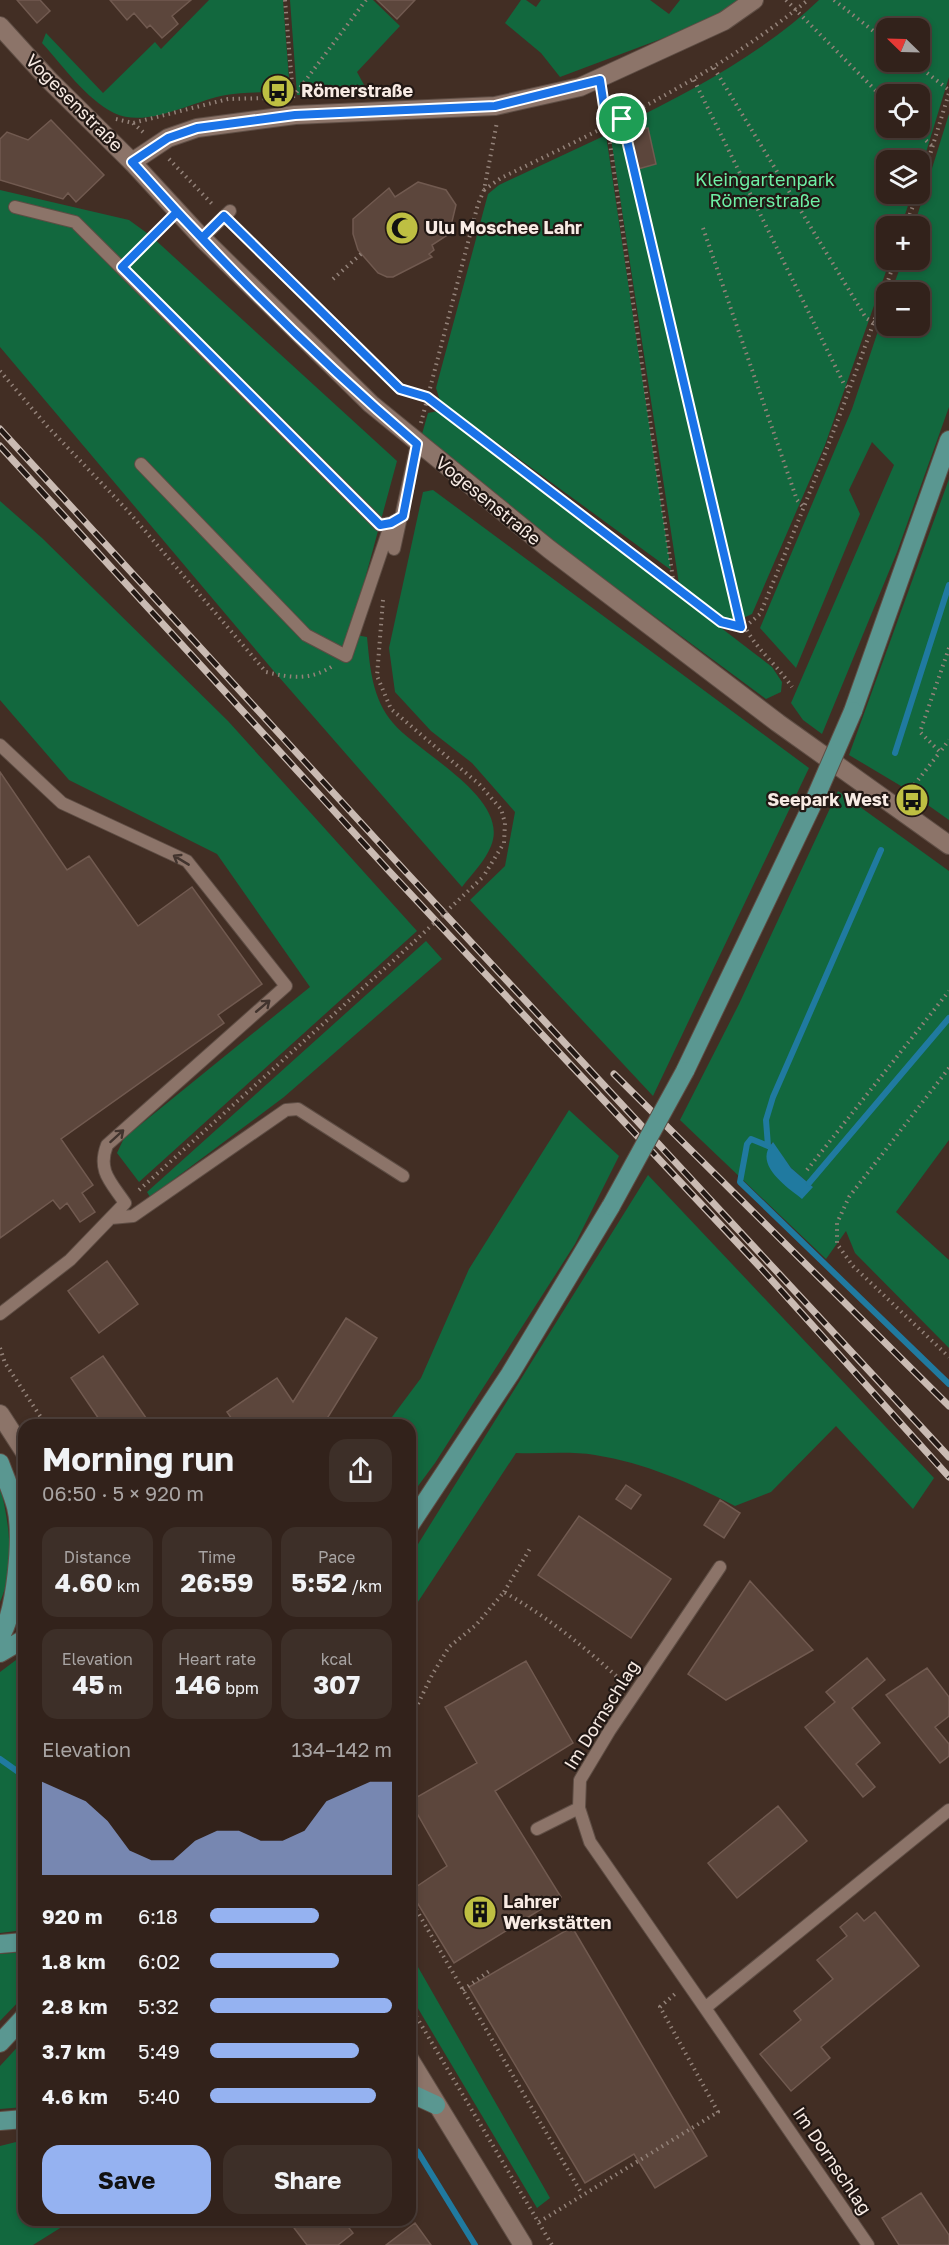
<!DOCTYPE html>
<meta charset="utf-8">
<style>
body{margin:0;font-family:"Golos Text",sans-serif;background:#3d2f28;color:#f1f3f6;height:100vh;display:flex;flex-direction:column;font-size:22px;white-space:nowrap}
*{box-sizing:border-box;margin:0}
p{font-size:20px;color:#a8a4a3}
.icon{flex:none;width:33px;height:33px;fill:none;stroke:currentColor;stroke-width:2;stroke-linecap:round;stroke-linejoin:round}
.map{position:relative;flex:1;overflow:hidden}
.sheet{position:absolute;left:18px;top:1419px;width:398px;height:807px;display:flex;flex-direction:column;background:#32221b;border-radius:18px;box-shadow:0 3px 9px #0003,0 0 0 2px #4d3f3a}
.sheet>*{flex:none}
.needle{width:39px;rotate:293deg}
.buttons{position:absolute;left:876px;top:18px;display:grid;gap:12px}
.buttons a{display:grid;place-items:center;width:54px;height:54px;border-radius:12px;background:#32221b;box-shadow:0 3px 9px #0003,0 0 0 2px #4d3f3a;font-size:30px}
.pin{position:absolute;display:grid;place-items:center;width:51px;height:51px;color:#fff;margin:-26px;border:3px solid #fff;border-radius:50%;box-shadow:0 2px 6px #0007}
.round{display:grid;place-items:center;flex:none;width:63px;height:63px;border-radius:18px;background:#3d2f28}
.overview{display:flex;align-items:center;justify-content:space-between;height:102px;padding:0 24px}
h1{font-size:33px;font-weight:700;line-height:45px}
.figures{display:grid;grid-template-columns:repeat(3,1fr);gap:9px;height:102px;padding:6px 24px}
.figures div{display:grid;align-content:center;border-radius:15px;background:#3d2f28;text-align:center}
.figures b{font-size:26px;font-weight:700}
.figures small{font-size:16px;font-weight:400}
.figures p{font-size:16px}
.chart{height:168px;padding:12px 24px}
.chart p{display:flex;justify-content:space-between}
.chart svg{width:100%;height:108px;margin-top:6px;fill:#95b2f1;opacity:.7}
.action{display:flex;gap:12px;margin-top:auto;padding:12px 24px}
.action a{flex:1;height:69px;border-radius:18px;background:#95b2f1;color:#111;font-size:24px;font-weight:700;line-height:69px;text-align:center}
.action a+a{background:#3d2f28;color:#f1f3f6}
ul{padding:0 24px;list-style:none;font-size:20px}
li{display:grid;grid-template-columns:96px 72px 1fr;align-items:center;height:45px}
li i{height:15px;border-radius:8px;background:#95b2f1}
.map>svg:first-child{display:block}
</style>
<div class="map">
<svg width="949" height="2245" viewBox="0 0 949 2245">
<rect width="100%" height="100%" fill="#422e24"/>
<path fill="#12683e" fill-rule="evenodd" d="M209 0H283L290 92C269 93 246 91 226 95 192 101 147 129 114 113 85 98 64 67 42 43L46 33 103 93 155 42 161 49Z
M290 0H373L400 26 357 72 369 94 297 95Z
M521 0H526L536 7 541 0H650L669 14 680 0H744L722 16 560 77 541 53 505 23Z
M819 0H949V77L920 172V160H886V194H912L901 226H886V260H890L825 445 752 614 743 618 625 124C691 91 765 52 819 0ZM886 28H920V62H886ZM886 94H920V128H886Z
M949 114V407L897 552 822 734 803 720 791 703 894 465 872 442 849 490 860 514 796 668 760 628 852 409 886 307V326H920V292H891L903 260H920V226H914Z
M621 125 737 617V623L722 617 679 584 610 132Z
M606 135 671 570 440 401 436 388 488 194 499 185Z
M0 190 129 220 151 236 397 461 350 634 367 637C370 668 372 698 393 723 418 753 511 798 491 846 485 861 472 874 462 887L272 669 0 347Z
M438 411 772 667 782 682 781 692 766 699 554 542 422 434 428 413Z
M949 479V820L901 786 849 755Z
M433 490 809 768 653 1096 470 900 505 866 515 812 472 763 431 731 395 692 389 648 423 492Z
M0 501 42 538 228 721 417 931 139 1182 117 1153 124 1138 310 987 217 854 69 780 0 700Z
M838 791 949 871V1140L896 1212 949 1260V1348L855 1253 846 1231 826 1259 680 1120 739 1004ZM772 1142 791 1168 813 1187 767 1159Z
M426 941 442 959 284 1097 150 1197 147 1192Z
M569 1110 619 1156 575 1244 435 1463 410 1497V1425H386L421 1378 469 1269Z
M648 1175 934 1478 913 1509 836 1426 771 1492 735 1506C691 1483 645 1463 595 1455 570 1451 542 1454 516 1453L410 1614V1557Z
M0 1486C9 1522 16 1567 0 1602Z
M24 1654V1930L0 1933V1672Z
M24 1952V1996L0 2021V1954Z
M410 1953 550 2198 537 2208 410 1995Z
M24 2040V2107L0 2109V2066Z
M24 2140V2220H73L33 2245H0V2146Z"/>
<path fill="#207aa0" d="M773 1142 791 1168 813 1187 802 1199C787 1187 752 1164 773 1142Z"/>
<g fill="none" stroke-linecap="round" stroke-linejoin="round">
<path stroke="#207aa0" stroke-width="6" d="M895 753 949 585
M881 850 773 1097 766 1120 768 1146 751 1139 747 1144 740 1182 949 1384
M809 1183 949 1018
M0 1759 24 1776
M410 2146 418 2152 475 2245"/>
</g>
<path fill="#5c463c" stroke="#715a50" stroke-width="1.5" d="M17 0H40L50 11 37 23Z
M110 0H191L172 16 178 24 162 38 150 25 147 28 134 13 127 20Z
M377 0H415L397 19Z
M51 120 104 175 76 202 68 193 63 199 0 180V139L7 132 28 140Z
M648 128 656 164 638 169 630 132Z
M418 182 446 190 456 205 449 234 432 245 434 250 429 254 432 257 393 277H387L378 273 358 250 353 234V219L389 188 395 197Z
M0 772 67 870 89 856 138 926 192 887 262 984 218 1015 224 1023 61 1139 93 1185 82 1193 95 1212 80 1222 67 1203 60 1209 53 1200 0 1238Z
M107 1261 138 1304 99 1333 68 1291Z
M346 1318 377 1338 323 1425H236L227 1412 277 1378 293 1402Z
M103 1356 151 1425H103L71 1378Z
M626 1485 641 1495 631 1509 616 1499Z
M720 1500 740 1513 724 1538 704 1525Z
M579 1516 671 1579 631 1638 538 1575Z
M750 1581 813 1650 726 1700 688 1674Z
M867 1658 885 1680 852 1708 880 1743 856 1764 875 1787 863 1797 805 1727 835 1702 826 1692Z
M526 1661 573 1743 495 1791 561 1897 454 1963 410 1891 447 1866 410 1801 477 1763 445 1707Z
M927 1668 949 1697V1716L935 1727 949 1744V1756L940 1763 886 1695Z
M778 1806 807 1841 737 1898 708 1863Z
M875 1912 919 1966 821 2047 830 2058 791 2091 760 2054 801 2020 794 2011 833 1979 817 1960 847 1936 840 1927 857 1913 864 1921Z
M572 1927 707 2156 655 2188 634 2154 585 2183 469 1987Z
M921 2193 949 2235V2245H899L882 2218Z
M288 2220H343L353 2233 338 2245H307Z
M415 2223 431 2245H386Z"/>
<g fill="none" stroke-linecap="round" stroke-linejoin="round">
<defs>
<path id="service" d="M15 207 75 222 380 525 391 523
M202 238 230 211
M141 464 306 635 346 656 391 523 403 516
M394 549 417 444
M0 745 62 803 187 861 286 986 107 1145C97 1171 111 1182 125 1203L70 1260 0 1314
M111 1218 133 1216 286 1110 298 1109 403 1176
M537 1829 579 1808
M705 2008 590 1842 579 1808 580 1780 610 1730 720 1567
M868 2245 705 2008 949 1810"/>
<path id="minor" d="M132 162 168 138 197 128 295 115 495 106 580 87 724 21 754 0"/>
<path id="tertiary" d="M0 26 49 80 132 162 202 238 371 404 549 549 778 723 949 845
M0 1414 24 1451
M410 2060 523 2245"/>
<path id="primary" d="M853 711 949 440
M685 1071 814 801
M0 1463C5 1477 12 1492 16 1507 23 1536 16 1613 0 1637
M410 1525 510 1374 611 1206
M0 1653 24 1639
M0 1944 24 1942
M0 2043 24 2017
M410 2093 436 2105
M0 2121 24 2119"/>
</defs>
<use href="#service" stroke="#5e4d44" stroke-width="14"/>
<use href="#minor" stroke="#5e4d44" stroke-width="20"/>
<use href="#tertiary" stroke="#5e4d44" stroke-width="20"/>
<use href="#primary" stroke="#5e4d44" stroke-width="20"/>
<path stroke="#938279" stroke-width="4" stroke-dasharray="1.5 4.5" stroke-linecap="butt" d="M285 0 293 96
M786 0 886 101
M834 0 886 41
M913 62 949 90
M714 68 866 318 874 323
M694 80 844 384 850 389
M603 95 674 586
M293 97 366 0
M116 119 133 123 228 99 270 98
M622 119 741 627
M133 123 143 132
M913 128 933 147
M169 159 214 206
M920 187 949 93
M484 190 501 178C608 126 715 76 808 0
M234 226 389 380 400 389 427 397 449 413 721 622 727 626 745 627C757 650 777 665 792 687
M906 226 917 194
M703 228 797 500 804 508
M130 258 165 223
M333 279 361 254
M0 371 47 426 128 511 266 672C291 678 311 681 334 665
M421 423 478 204 484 190 497 122
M383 600 377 676 391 709 480 785 501 809 505 823 504 843 483 877
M745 627 760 614C809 497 855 380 895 260
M949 648 920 732 940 752 949 740
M907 794 940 752
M949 1068 849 1197 837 1223V1244L853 1266 949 1357
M807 1170 949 991
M139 1190 415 941
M0 1348 5 1363 46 1425
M504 1592 531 1547
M410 1720 432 1675 449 1647 476 1625 504 1592C549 1618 586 1648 624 1683
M410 1899 582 2194
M463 1990 492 1969
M410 2006 552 2245
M539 2222 718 2112 660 2007 676 1993"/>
<use href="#service" stroke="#8c7469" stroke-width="12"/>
<use href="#minor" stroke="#8c7469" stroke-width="18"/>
<use href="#tertiary" stroke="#8c7469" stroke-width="18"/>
<use href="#primary" stroke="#5a9791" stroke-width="18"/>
<defs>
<path id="rail" d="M0 429 406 872 949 1457
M0 446 389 871 759 1266 949 1477
M614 1074 949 1406"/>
</defs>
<use href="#rail" stroke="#cabbb3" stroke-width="7"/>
<use href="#rail" stroke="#221814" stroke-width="4.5" stroke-dasharray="14" stroke-linecap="butt"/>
<defs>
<path id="primary-bridge" d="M814 801 853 711
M611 1206 685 1071"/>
</defs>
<use href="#primary-bridge" stroke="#5e4d44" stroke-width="20" stroke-linecap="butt"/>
<path stroke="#938279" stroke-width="4" stroke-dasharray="1.5 4.5" stroke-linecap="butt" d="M415 941 483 877"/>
<use href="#primary-bridge" stroke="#5a9791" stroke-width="18"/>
</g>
<defs><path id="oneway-shaft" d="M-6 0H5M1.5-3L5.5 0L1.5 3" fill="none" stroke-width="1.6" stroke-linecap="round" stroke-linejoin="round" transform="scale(1.5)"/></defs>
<g stroke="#42342e">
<use href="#oneway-shaft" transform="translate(181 860) rotate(-149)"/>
<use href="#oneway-shaft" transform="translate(263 1006) rotate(-40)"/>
<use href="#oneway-shaft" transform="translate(117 1136) rotate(-42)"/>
</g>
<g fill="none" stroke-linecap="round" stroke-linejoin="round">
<defs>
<path id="route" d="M622 119 607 126 600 80 495 106 295 115 197 128 168 138 132 162C219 260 317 359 417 444L403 516 391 523 380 525 122 267 177 212 202 238 224 216 400 389 427 397 721 622 741 627 622 119"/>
</defs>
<use href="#route" stroke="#fff" stroke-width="12"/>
<use href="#route" stroke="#1a73e8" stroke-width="8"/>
</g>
<defs>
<symbol id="bus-disc" viewBox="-11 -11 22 22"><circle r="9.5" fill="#bebf42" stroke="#221814"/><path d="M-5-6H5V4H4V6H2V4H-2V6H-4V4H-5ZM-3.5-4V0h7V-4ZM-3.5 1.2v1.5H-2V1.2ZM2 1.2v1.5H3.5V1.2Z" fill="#111"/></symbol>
<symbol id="mosque-disc" viewBox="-11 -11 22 22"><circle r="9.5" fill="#bebf42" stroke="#221814"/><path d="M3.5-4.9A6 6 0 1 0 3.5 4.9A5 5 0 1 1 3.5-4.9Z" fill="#111"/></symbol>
<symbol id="building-disc" viewBox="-11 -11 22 22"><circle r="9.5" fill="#bebf42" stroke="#221814"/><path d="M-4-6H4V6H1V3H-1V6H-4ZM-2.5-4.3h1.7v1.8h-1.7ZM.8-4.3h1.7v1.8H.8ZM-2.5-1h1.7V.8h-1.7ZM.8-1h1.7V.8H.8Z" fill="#111"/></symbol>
</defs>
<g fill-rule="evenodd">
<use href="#bus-disc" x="259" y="72" width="38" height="38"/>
<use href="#mosque-disc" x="383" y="209" width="38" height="38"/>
<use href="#bus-disc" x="893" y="781" width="38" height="38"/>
<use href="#building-disc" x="461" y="1893" width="38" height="38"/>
</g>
<g text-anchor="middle" stroke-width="4.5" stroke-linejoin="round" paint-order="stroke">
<g font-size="18" font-weight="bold" fill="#f8ebe4" stroke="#221814" text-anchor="start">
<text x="301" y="97">Römerstraße</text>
<text x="425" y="234">Ulu Moschee Lahr</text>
<text x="889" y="806" text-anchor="end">Seepark West</text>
<text x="503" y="1908">Lahrer<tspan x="503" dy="21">Werkstätten</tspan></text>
</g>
<g font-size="18" fill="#f8ebe4" stroke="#221814">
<text transform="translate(74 103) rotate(45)" y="6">Vogesenstraße</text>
<text transform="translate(488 501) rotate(39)" y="6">Vogesenstraße</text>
<text transform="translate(602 1715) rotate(-58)" y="6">Im Dornschlag</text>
<text transform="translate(832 2161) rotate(56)" y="6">Im Dornschlag</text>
</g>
<g font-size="18" fill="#6eefa5" stroke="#221814">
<text x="765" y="186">Kleingartenpark<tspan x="765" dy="21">Römerstraße</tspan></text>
</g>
</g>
</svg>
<div class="buttons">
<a><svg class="needle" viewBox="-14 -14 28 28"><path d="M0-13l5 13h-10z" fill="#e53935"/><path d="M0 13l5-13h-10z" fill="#a8a4a3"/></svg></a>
<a><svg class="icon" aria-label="locate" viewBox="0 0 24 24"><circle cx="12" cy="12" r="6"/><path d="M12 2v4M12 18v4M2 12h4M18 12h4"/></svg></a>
<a><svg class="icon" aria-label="layers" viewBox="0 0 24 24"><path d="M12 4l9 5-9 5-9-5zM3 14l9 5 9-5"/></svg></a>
<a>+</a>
<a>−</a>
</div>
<div class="pin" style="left:622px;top:119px;background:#1e9e55"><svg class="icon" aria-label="arrive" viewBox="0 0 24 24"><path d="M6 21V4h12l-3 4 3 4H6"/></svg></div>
<section class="sheet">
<div class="overview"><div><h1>Morning run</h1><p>06:50 · 5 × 920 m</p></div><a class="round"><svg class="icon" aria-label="share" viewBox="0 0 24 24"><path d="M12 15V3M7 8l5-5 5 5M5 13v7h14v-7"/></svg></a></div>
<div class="figures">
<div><p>Distance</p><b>4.60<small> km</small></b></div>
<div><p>Time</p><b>26:59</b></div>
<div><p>Pace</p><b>5:52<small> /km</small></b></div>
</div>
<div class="figures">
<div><p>Elevation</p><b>45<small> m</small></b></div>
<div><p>Heart rate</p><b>146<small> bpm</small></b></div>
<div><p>kcal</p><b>307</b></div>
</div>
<div class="chart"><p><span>Elevation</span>134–142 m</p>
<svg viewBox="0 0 160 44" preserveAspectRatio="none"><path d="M0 44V6L10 10L20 14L30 22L40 34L50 38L60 38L70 30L80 26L90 26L100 30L110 30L120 26L130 14L140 10L150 6L160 6V44z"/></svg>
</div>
<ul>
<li><b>920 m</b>6:18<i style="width:60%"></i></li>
<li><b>1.8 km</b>6:02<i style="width:71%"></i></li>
<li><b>2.8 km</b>5:32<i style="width:100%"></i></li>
<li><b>3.7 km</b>5:49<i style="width:82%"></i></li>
<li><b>4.6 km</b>5:40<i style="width:91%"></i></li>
</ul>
<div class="action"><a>Save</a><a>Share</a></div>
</section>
</div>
